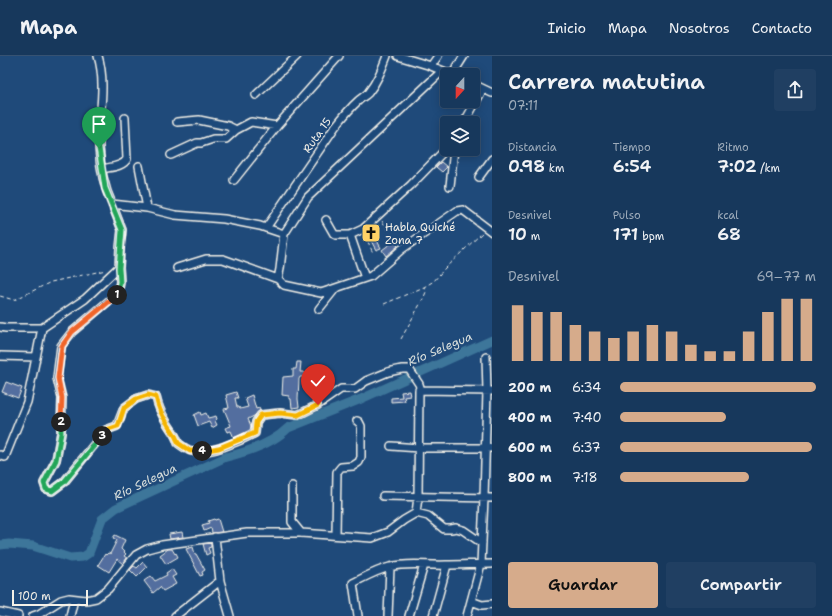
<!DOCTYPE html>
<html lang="es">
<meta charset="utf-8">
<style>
body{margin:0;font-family:"Shantell Sans",sans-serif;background:#203f62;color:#f1f3f6;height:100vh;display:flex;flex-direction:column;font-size:15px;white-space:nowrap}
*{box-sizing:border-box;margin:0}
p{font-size:13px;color:#9eacbb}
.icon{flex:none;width:22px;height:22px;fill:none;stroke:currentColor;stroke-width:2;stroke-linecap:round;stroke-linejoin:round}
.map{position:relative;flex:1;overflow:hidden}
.side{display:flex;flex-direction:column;background:#17385c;width:340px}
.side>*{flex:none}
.needle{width:26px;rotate:201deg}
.controls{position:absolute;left:440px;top:12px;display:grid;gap:8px}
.controls a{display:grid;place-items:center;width:40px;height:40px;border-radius:4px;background:#17385c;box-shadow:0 2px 10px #0003,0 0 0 1px #365272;font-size:20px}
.scale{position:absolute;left:12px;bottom:10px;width:76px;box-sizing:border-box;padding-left:4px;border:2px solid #f4f1e8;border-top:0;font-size:11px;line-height:14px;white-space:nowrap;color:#f4f1e8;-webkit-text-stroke:3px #1f4a7a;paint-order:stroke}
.pin{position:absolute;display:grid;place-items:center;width:34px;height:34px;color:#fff;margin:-41px -17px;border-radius:50% 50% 50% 0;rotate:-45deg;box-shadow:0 0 4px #0007}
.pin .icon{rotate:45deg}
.km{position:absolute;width:20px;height:20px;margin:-10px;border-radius:50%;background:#222;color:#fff;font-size:11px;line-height:20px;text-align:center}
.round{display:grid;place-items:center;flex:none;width:42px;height:42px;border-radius:4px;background:#203f62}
.headline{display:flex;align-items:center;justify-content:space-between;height:68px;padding:0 16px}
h1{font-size:22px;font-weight:600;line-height:30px}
.stats{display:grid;grid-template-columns:repeat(3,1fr);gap:6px;height:68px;padding:4px 16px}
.stats div{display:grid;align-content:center}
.stats b{font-size:17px;font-weight:600}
.stats small{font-size:11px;font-weight:400}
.stats p{font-size:11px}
.chart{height:112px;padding:8px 16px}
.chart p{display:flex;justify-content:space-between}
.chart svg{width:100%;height:72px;margin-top:4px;stroke:#d6ab8b;stroke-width:6}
.button{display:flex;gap:8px;margin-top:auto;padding:8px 16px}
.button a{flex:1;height:46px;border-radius:4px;background:#d6ab8b;color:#111;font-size:16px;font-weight:600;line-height:46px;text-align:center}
.button a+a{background:#203f62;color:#f1f3f6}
ul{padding:0 16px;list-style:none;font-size:13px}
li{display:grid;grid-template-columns:64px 48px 1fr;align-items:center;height:30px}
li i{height:10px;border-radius:5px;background:#d6ab8b}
header{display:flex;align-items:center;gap:24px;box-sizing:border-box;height:56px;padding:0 20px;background:#17385c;border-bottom:1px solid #365272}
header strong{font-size:19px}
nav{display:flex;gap:22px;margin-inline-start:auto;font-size:14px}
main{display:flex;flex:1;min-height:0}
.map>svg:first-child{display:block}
</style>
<header>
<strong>Mapa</strong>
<nav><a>Inicio</a><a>Mapa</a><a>Nosotros</a><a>Contacto</a></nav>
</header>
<main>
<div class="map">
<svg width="492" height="560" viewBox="0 0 492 560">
<rect width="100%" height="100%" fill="#1f4a7a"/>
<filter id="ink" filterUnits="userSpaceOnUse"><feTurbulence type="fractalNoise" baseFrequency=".025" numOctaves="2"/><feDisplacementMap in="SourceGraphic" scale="8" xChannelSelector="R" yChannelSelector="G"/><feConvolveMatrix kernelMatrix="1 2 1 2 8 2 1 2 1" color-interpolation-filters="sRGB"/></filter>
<g filter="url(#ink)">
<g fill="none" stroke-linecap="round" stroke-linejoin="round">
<path stroke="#3e769a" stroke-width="9" d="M0 489 9 488 33 490 70 502 83 501 89 497 102 463 116 452 226 401C247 396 272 388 288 372L361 343 492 284"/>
</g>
<path fill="#536e9f" stroke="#f4f1e8" d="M441 106 447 111 442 116 436 111Z
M374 179 381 192 376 194 369 181Z
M394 185 398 190 386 200 382 194Z
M297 306H301L300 316H304V321H300L299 323 298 343 299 351 292 352 291 343H289V340L282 339 283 321 293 320V313H296Z
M6 326 22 332 18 342 2 336Z
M409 335 410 340 404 341 405 345 391 346V342L402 341 401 336Z
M236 336 238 342H235L237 351H239L240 353 248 351 245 342 252 339 256 353 259 352 260 354 254 360 248 363 251 370 250 374 234 382 231 375 227 376 225 372 231 370 224 353 229 352 226 339Z
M200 356 201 359 206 357 208 362 216 360 217 363 215 365 217 369 212 372 209 366 198 370 194 359Z
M214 463 215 464 218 463 222 476 212 477 211 472 204 475 202 469 209 467 208 465Z
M182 476 183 481 170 483 169 478Z
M115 479 125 484 121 493 126 498 124 500 127 502 123 508 117 503 109 516 98 509 105 498 106 499 108 497 110 498 117 484 113 482Z
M211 487V491L208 492 210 497 206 499 203 488Z
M193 491 195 498H196L205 514 202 516 203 519 200 520 186 493Z
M168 493H172L175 498 176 497 178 501 166 508 160 499Z
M143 506 147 511 137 521 130 514 134 510 137 512Z
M172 513 176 519 172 521 176 528 163 535 160 531 153 537 144 525 151 520 155 525 167 519 166 517Z"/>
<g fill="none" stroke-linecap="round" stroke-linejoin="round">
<defs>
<path id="minor" d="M98 0C107 30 98 61 99 91 100 111 104 131 112 148L147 152 175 159 224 163 260 170 284 178
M398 0 431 10 453 19
M431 10 438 0
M452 19 464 0
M473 28 492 37
M256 39 297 0
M177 66 199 64 228 70 236 74 251 66 277 70 339 0
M464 67 483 33
M171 99 197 87H201L213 83H226L236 74
M139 110 147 152
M102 113C110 111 123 111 127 103L125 62
M479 121 492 103
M234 124 277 70
M450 130 454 93
M112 148 122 174 120 192 119 211 120 226 118 237 72 276 61 290 57 322 62 342 61 377 56 404 44 427 46 433 52 435 64 426 106 374 117 370 124 352 136 343 148 339 156 341C158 350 161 357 166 365 170 373 176 378 178 387 182 390 187 394 192 395 209 399 240 385 255 377L256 366 261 359 280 357 298 359 318 349 341 333H355L366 325 388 316 402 313H409L419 328 421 334
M326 164 334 178 336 179H350L363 173 411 129 447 92
M266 172 335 71C342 62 349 53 358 45 361 42 365 40 368 37 377 26 382 13 387 0
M350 179 365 222
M177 212 206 203H223L278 223 284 229 321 237 371 220 402 193 457 155 463 154 492 176
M278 223 280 213 284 178 308 141 442 15
M319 253 335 233
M0 271 6 272H42L85 243 119 211
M0 300 36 301
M391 390 419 392H492
M0 399 5 401 27 346 42 272
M292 430V466L301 477
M383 440 492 442
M336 479 337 416 341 411 353 410 359 406 361 401V370L359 366 357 365
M215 481 220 525 230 560
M482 487 463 474 456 472 451 473H444L428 460 416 457 418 441 419 334 492 335
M471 545 482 549 492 548
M0 556 18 560
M33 560 39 558 61 544 69 542 86 544 96 542 108 533 136 499 147 493 162 489 247 477H301L372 482 388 476 404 464 416 457
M70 560 74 543
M175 560 220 525
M358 560 353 527C365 521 377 514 390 511 408 506 427 510 446 509 461 509 476 508 492 508
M388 560 390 511
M409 560 424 509
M433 560 447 509
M467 560 481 508 484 442 487 335 486 301"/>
</defs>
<use href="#minor" stroke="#f4f1e8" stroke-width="10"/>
<path stroke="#f4f1e8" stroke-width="1" stroke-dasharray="4 3" stroke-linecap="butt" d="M382 165 388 174
M365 179 373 197
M0 240 14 244 51 226 106 214
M384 248 424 231 434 225 445 212 482 177
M401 283 424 241 426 236 424 231"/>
<use href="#minor" stroke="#1f4a7a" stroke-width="7"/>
</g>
</g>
<g fill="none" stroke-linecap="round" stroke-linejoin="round" filter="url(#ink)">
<defs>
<path id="split-1" d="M99 92 105 132 122 174 119 212 120 226 118 237 117 239"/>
<path id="split-2" d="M61 366 62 342 58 322 62 290 72 276 117 239"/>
<path id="split-3" d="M61 366V377L56 404 44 427 46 433 52 435 64 426 102 380"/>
<path id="split-4" d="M102 380 106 374 118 370 124 352 136 343 148 339 156 341C158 350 161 358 166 365 170 373 176 378 178 387L190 395H202"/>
<path id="split-5" d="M202 395 219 392 255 377 256 366 261 359 280 357 298 359 318 349"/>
</defs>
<use href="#split-1" stroke="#fff" stroke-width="8"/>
<use href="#split-2" stroke="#fff" stroke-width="8"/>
<use href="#split-3" stroke="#fff" stroke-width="8"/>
<use href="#split-4" stroke="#fff" stroke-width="8"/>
<use href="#split-5" stroke="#fff" stroke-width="8"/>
<use href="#split-1" stroke="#22a559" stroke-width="5"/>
<use href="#split-2" stroke="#f0652b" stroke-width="5"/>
<use href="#split-3" stroke="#22a559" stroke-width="5"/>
<use href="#split-4" stroke="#f5b400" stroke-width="5"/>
<use href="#split-5" stroke="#f5b400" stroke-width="5"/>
</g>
<defs>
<symbol id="church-square" viewBox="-11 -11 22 22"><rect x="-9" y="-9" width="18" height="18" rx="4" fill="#ffd166" stroke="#1f4a7a"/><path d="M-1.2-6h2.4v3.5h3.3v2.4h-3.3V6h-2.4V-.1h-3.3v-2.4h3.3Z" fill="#111"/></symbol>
</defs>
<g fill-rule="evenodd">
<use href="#church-square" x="360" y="166" width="22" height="22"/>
</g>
<g text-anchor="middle" stroke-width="4" stroke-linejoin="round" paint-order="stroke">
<g font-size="11" fill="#f4f1e8" stroke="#1f4a7a">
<text transform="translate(317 79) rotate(-55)" y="4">Ruta 15</text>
</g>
<g font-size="11" fill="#f4f1e8" stroke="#1f4a7a" text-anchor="start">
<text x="385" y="175">Habla Quiché<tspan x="385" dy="13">Zona 7</tspan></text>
</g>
<g font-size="12" font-style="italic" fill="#d9dfdc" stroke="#1f4a7a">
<text transform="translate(440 293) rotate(-23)" y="4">Río Selegua</text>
<text transform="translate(145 426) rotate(-26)" y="4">Río Selegua</text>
</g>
</g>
</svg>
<div class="controls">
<a><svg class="needle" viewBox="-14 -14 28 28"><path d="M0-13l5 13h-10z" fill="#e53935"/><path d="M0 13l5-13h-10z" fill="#9eacbb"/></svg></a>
<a><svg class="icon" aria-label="layers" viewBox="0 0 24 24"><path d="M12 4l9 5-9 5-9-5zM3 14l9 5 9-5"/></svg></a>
</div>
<div class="scale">100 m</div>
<div class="pin" style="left:99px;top:92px;background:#1e9e55"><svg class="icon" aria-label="arrive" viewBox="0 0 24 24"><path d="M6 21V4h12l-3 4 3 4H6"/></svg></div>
<div class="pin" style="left:318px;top:349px;background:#d93025"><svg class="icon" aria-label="check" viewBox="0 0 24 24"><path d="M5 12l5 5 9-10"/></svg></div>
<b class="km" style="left:117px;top:239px">1</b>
<b class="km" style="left:61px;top:366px">2</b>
<b class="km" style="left:102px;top:380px">3</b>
<b class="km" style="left:202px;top:395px">4</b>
</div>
<section class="side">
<div class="headline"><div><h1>Carrera matutina</h1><p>07:11</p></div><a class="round"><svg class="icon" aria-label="share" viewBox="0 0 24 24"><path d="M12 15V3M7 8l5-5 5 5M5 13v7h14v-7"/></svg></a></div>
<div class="stats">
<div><p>Distancia</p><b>0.98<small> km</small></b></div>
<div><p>Tiempo</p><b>6:54</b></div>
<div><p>Ritmo</p><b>7:02<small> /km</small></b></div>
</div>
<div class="stats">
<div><p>Desnivel</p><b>10<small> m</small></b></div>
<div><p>Pulso</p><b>171<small> bpm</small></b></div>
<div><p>kcal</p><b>68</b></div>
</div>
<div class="chart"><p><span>Desnivel</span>69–77 m</p>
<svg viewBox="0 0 160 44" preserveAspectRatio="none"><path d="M5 44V10M15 44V14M25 44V14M35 44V22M45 44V26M55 44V30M65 44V26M75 44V22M85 44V26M95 44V34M105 44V38M115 44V38M125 44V26M135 44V14M145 44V6M155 44V6"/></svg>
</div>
<ul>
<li><b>200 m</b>6:34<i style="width:100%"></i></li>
<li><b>400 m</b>7:40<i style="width:54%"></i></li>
<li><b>600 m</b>6:37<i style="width:98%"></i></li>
<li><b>800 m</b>7:18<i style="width:66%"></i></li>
</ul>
<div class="button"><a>Guardar</a><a>Compartir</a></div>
</section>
</main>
